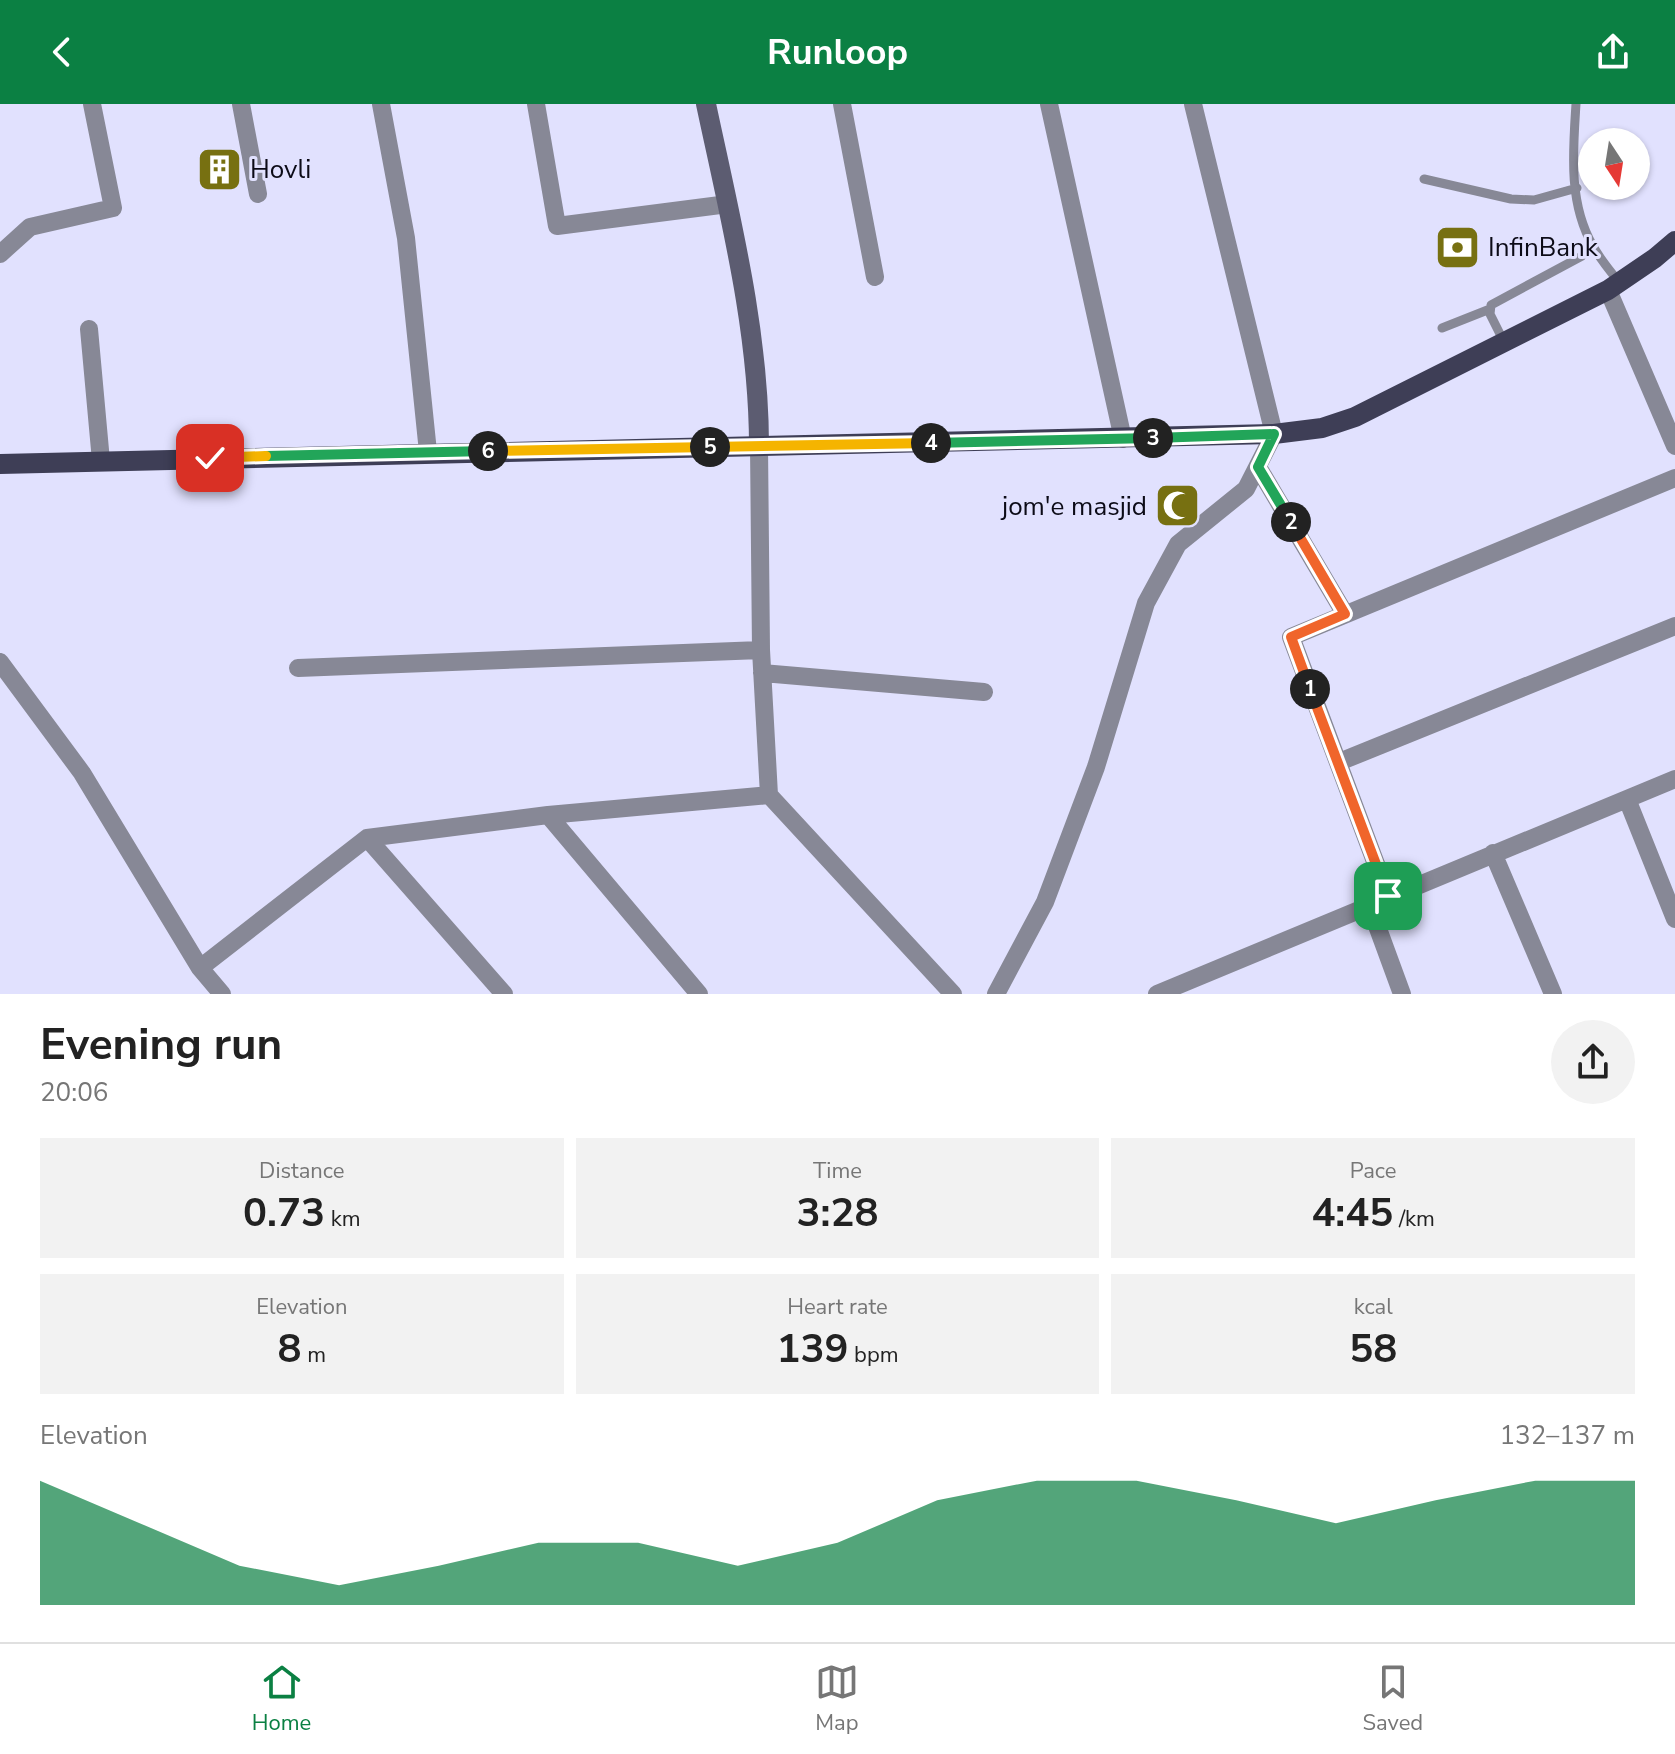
<!DOCTYPE html>
<meta charset="utf-8">
<style>
body{margin:0;font-family:"Nunito Sans",sans-serif;background:#f2f2f2;color:#222;height:100vh;display:flex;flex-direction:column;font-size:30px;white-space:nowrap}
*{box-sizing:border-box;margin:0}
p{font-size:26px;color:#767676}
.icon{flex:none;width:44px;height:44px;fill:none;stroke:currentColor;stroke-width:2;stroke-linecap:round;stroke-linejoin:round}
.map{position:relative;height:890px;overflow:hidden}
.panel{display:flex;flex-direction:column;background:#fff;flex:1}
.panel>*{flex:none}
.needle{width:52px;rotate:168deg}
.buttons{position:absolute;left:1578px;top:24px;display:grid;gap:16px}
.buttons a{display:grid;place-items:center;width:72px;height:72px;border-radius:50%;background:#fff;box-shadow:0 2px 6px #0004;font-size:40px}
.pin{position:absolute;display:grid;place-items:center;width:68px;height:68px;color:#fff;margin:-34px;border-radius:16px;box-shadow:0 4px 12px #0006}
.km{position:absolute;width:40px;height:40px;margin:-20px;border-radius:50%;background:#222;color:#fff;font-size:22px;line-height:40px;text-align:center}
.round{display:grid;place-items:center;flex:none;width:84px;height:84px;border-radius:42px;background:#f2f2f2}
.head{display:flex;align-items:center;justify-content:space-between;height:136px;padding:0 40px}
h1{font-size:44px;font-weight:700;line-height:60px}
.figures{display:grid;grid-template-columns:repeat(3,1fr);gap:12px;height:136px;padding:8px 40px}
.figures div{display:grid;align-content:center;border-radius:0px;background:#f2f2f2;text-align:center}
.figures b{font-size:40px;font-weight:700}
.figures small{font-size:22px;font-weight:400}
.figures p{font-size:22px}
.chart{height:224px;padding:16px 40px}
.chart p{display:flex;justify-content:space-between}
.chart svg{width:100%;height:144px;margin-top:8px;fill:#0b8043;opacity:.7}
header{display:flex;justify-content:space-between;align-items:center;height:104px;padding:0 40px;background:#0b8043;color:#fff;font-size:36px;font-weight:700}
.dock{display:flex;justify-content:space-around;align-items:center;height:112px;border-top:2px solid #e0e0e0;background:#fff;font-size:22px;color:#767676}
.dock a{display:grid;justify-items:center;gap:4px}
.dock .on{color:#0b8043}
.map>svg:first-child{display:block}
</style>
<header><svg class="icon" aria-label="back" viewBox="0 0 24 24"><path d="M15 5l-7 7 7 7"/></svg>Runloop<svg class="icon" aria-label="share" viewBox="0 0 24 24"><path d="M12 15V3M7 8l5-5 5 5M5 13v7h14v-7"/></svg></header>
<div class="map">
<svg width="1675" height="890" viewBox="0 0 1675 890">
<rect width="100%" height="100%" fill="#e1e1fe"/>
<g fill="none" stroke-linecap="round" stroke-linejoin="round">
<path stroke="#878896" stroke-width="9" d="M1576 0C1573 47 1568 99 1593 142 1600 155 1610 167 1619 178
M1424 75 1511 95 1534 96 1577 84
M1442 224 1490 205
M1504 238 1490 210 1491 201 1582 152"/>
<path stroke="#878896" stroke-width="18" d="M241 0 258 90
M381 0 406 134 428 348
M536 0 557 122 728 100
M842 0 875 173
M1049 0 1123 335
M0 150 30 123 113 104 92 0
M1608 186 1675 342
M89 225 101 357
M759 342 761 546 769 691 953 890
M1258 363 1345 510
M0 558 82 669 200 864 222 890
M298 564 761 546
M762 569 984 588
M1339 658 1675 522
M1627 695 1675 815
M548 711 699 890
M367 734 504 890
M1493 749 1553 890
M1388 792 1291 533 1675 374
M1369 800 1402 890
M200 864 367 734 548 711 769 691
M996 890 1045 798 1096 663 1146 499 1178 440 1246 385 1274 330 1193 0
M1157 890 1675 675"/>
<path stroke="#5c5c71" stroke-width="20" d="M706 0C730 113 759 226 759 342"/>
<path stroke="#3e3e56" stroke-width="20" d="M0 360 1274 330 1322 324 1355 313 1608 186 1655 154 1675 137"/>
</g>
<g fill="none" stroke-linecap="round" stroke-linejoin="round">
<defs>
<path id="split-1" d="M1310 585 1388 792"/>
<path id="split-2" d="M1291 418 1345 510 1291 533 1310 585"/>
<path id="split-3" d="M1153 334 1274 330 1258 363 1291 418"/>
<path id="split-4" d="M931 339 1153 334"/>
<path id="split-5" d="M710 343 931 339"/>
<path id="split-6" d="M488 347 710 343"/>
<path id="split-7" d="M266 352 488 347"/>
<path id="split-8" d="M210 354 266 352"/>
</defs>
<use href="#split-1" stroke="#fff" stroke-width="16"/>
<use href="#split-2" stroke="#fff" stroke-width="16"/>
<use href="#split-3" stroke="#fff" stroke-width="16"/>
<use href="#split-4" stroke="#fff" stroke-width="16"/>
<use href="#split-5" stroke="#fff" stroke-width="16"/>
<use href="#split-6" stroke="#fff" stroke-width="16"/>
<use href="#split-7" stroke="#fff" stroke-width="16"/>
<use href="#split-8" stroke="#fff" stroke-width="16"/>
<use href="#split-1" stroke="#f0652b" stroke-width="10"/>
<use href="#split-2" stroke="#f0652b" stroke-width="10"/>
<use href="#split-3" stroke="#22a559" stroke-width="10"/>
<use href="#split-4" stroke="#22a559" stroke-width="10"/>
<use href="#split-5" stroke="#f5b400" stroke-width="10"/>
<use href="#split-6" stroke="#f5b400" stroke-width="10"/>
<use href="#split-7" stroke="#22a559" stroke-width="10"/>
<use href="#split-8" stroke="#f5b400" stroke-width="10"/>
</g>
<defs>
<symbol id="building-square" viewBox="-11 -11 22 22"><rect x="-9" y="-9" width="18" height="18" rx="4" fill="#777011" stroke="#e1e1fe"/><path d="M-4-6H4V6H1V3H-1V6H-4ZM-2.5-4.3h1.7v1.8h-1.7ZM.8-4.3h1.7v1.8H.8ZM-2.5-1h1.7V.8h-1.7ZM.8-1h1.7V.8H.8Z" fill="#fff"/></symbol>
<symbol id="bank-square" viewBox="-11 -11 22 22"><rect x="-9" y="-9" width="18" height="18" rx="4" fill="#777011" stroke="#e1e1fe"/><path d="M-6-4H6V4H-6ZM0-2.3a2.3 2.3 0 1 0 0 4.6a2.3 2.3 0 1 0 0-4.6Z" fill="#fff"/></symbol>
<symbol id="mosque-square" viewBox="-11 -11 22 22"><rect x="-9" y="-9" width="18" height="18" rx="4" fill="#777011" stroke="#e1e1fe"/><path d="M3.5-4.9A6 6 0 1 0 3.5 4.9A5 5 0 1 1 3.5-4.9Z" fill="#fff"/></symbol>
</defs>
<g fill-rule="evenodd">
<use href="#building-square" x="194" y="40" width="51" height="51"/>
<use href="#bank-square" x="1432" y="118" width="51" height="51"/>
<use href="#mosque-square" x="1152" y="376" width="51" height="51"/>
</g>
<g text-anchor="middle" stroke-width="6" stroke-linejoin="round" paint-order="stroke">
<g font-size="26" fill="#0c0b17" stroke="#e1e1fe" text-anchor="start">
<text x="250" y="74">Hovli</text>
<text x="1488" y="152">InfinBank</text>
<text x="1147" y="411" text-anchor="end">jom'e masjid</text>
</g>
</g>
</svg>
<div class="buttons">
<a><svg class="needle" viewBox="-14 -14 28 28"><path d="M0-13l5 13h-10z" fill="#e53935"/><path d="M0 13l5-13h-10z" fill="#767676"/></svg></a>
</div>
<div class="pin" style="left:1388px;top:792px;background:#1e9e55"><svg class="icon" aria-label="arrive" viewBox="0 0 24 24"><path d="M6 21V4h12l-3 4 3 4H6"/></svg></div>
<div class="pin" style="left:210px;top:354px;background:#d93025"><svg class="icon" aria-label="check" viewBox="0 0 24 24"><path d="M5 12l5 5 9-10"/></svg></div>
<b class="km" style="left:1310px;top:585px">1</b>
<b class="km" style="left:1291px;top:418px">2</b>
<b class="km" style="left:1153px;top:334px">3</b>
<b class="km" style="left:931px;top:339px">4</b>
<b class="km" style="left:710px;top:343px">5</b>
<b class="km" style="left:488px;top:347px">6</b>
</div>
<section class="panel">
<div class="head"><div><h1>Evening run</h1><p>20:06</p></div><a class="round"><svg class="icon" aria-label="share" viewBox="0 0 24 24"><path d="M12 15V3M7 8l5-5 5 5M5 13v7h14v-7"/></svg></a></div>
<div class="figures">
<div><p>Distance</p><b>0.73<small> km</small></b></div>
<div><p>Time</p><b>3:28</b></div>
<div><p>Pace</p><b>4:45<small> /km</small></b></div>
</div>
<div class="figures">
<div><p>Elevation</p><b>8<small> m</small></b></div>
<div><p>Heart rate</p><b>139<small> bpm</small></b></div>
<div><p>kcal</p><b>58</b></div>
</div>
<div class="chart"><p><span>Elevation</span>132–137 m</p>
<svg viewBox="0 0 160 44" preserveAspectRatio="none"><path d="M0 44V6L10 19L20 32L30 38L40 32L50 25L60 25L70 32L80 25L90 12L100 6L110 6L120 12L130 19L140 12L150 6L160 6V44z"/></svg>
</div>
</section>
<nav class="dock">
<a class="on"><svg class="icon" aria-label="home" viewBox="0 0 24 24"><path d="M3 11l9-7 9 7M6 9v11h12V9"/></svg>Home</a>
<a><svg class="icon" aria-label="map" viewBox="0 0 24 24"><path d="M3 6l6-2 6 2 6-2v14l-6 2-6-2-6 2zM9 4v14M15 6v14"/></svg>Map</a>
<a><svg class="icon" aria-label="saved" viewBox="0 0 24 24"><path d="M7 4h10v16l-5-4-5 4z"/></svg>Saved</a>
</nav>
